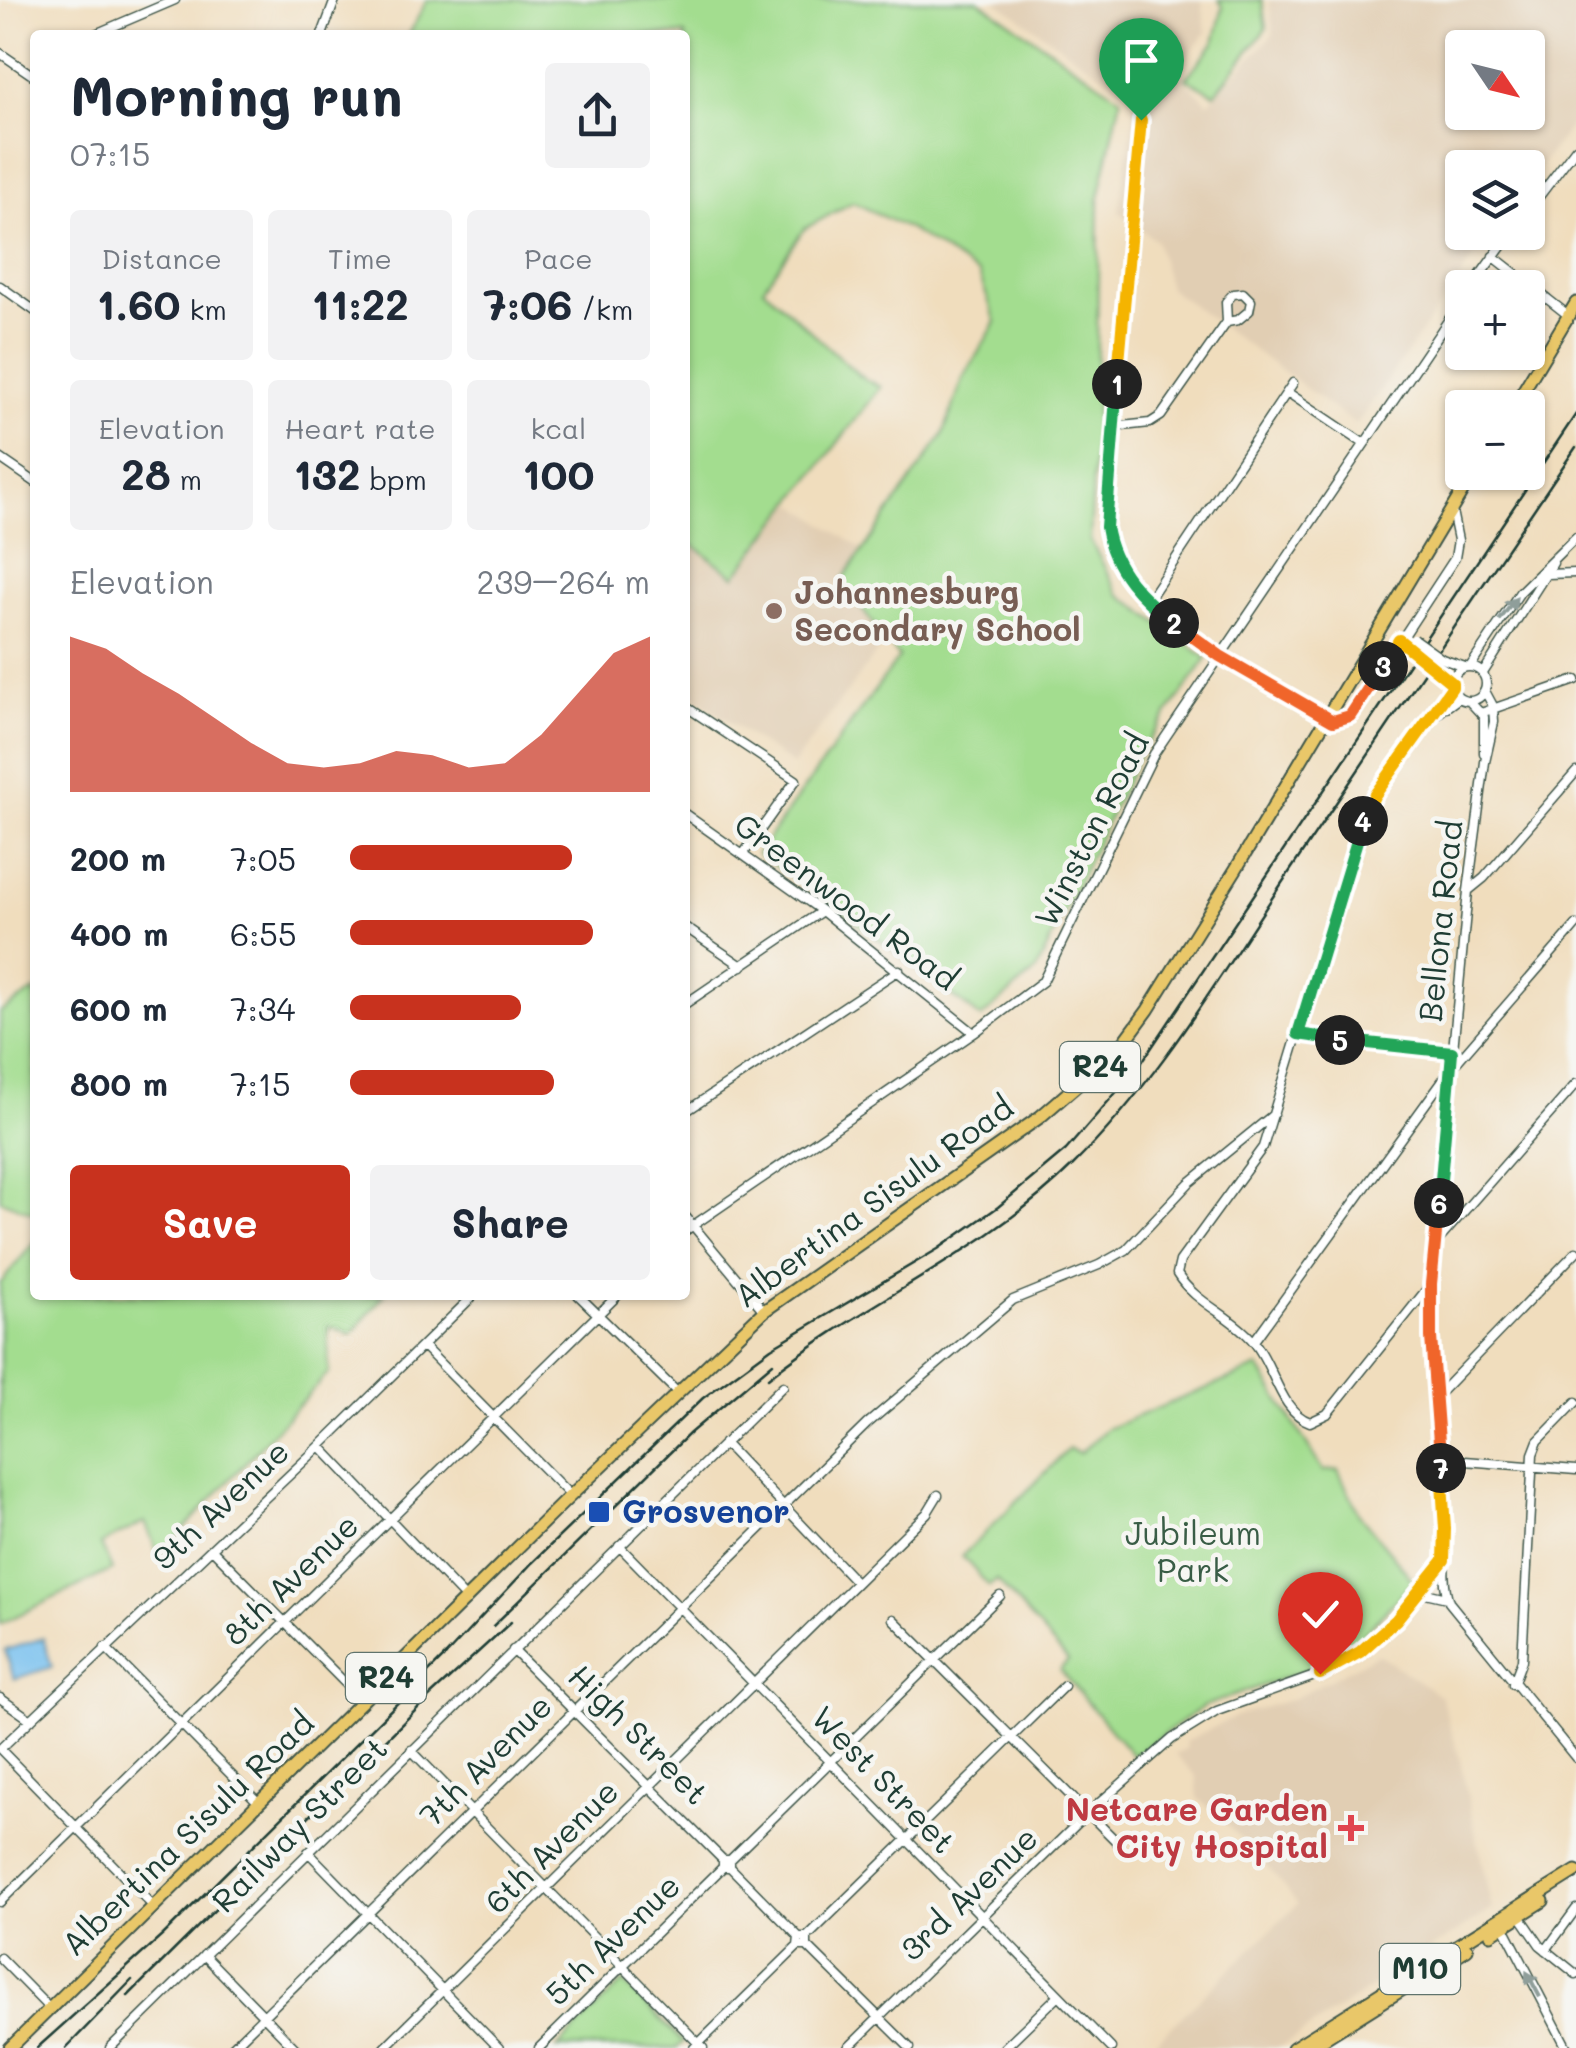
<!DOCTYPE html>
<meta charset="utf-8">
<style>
body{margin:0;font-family:Mali,sans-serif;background:#f2f2f3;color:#1f2937;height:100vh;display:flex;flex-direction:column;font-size:38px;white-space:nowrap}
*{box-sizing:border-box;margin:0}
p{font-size:32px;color:#747a83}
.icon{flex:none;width:55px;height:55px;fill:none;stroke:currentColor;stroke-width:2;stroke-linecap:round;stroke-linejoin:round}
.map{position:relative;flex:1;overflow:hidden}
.sheet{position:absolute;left:30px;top:30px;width:660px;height:1270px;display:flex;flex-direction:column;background:#fff;border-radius:10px;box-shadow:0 2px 8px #0004}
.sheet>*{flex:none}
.needle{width:65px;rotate:125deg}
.fabs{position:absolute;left:1445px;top:30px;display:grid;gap:20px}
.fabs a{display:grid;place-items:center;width:100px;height:100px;border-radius:10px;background:#fff;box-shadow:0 2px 8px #0004;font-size:50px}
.pin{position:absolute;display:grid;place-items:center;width:85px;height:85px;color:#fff;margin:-102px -42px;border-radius:50% 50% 50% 0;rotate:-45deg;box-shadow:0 0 10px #0007}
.pin .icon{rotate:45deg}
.km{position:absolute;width:50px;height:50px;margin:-25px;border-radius:50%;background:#222;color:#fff;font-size:28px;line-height:50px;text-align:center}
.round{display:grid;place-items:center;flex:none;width:105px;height:105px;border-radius:10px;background:#f2f2f3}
.overview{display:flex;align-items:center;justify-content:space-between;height:170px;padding:0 40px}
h1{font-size:55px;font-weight:700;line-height:75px}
.metrics{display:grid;grid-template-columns:repeat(3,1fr);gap:15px;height:170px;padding:10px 40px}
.metrics div{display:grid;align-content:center;border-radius:10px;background:#f2f2f3;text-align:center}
.metrics b{font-size:42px;font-weight:700}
.metrics small{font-size:28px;font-weight:400}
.metrics p{font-size:28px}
.chart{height:280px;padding:20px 40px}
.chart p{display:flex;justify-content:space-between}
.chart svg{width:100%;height:180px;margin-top:10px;fill:#c8321e;opacity:.7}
.cta{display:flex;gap:20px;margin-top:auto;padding:20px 40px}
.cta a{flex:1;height:115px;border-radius:10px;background:#c8321e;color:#fff;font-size:40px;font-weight:700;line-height:115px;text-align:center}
.cta a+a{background:#f2f2f3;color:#1f2937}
ul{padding:0 40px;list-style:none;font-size:32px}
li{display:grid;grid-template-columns:160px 120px 1fr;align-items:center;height:75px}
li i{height:25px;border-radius:12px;background:#c8321e}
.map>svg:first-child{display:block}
</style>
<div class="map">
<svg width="1576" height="2048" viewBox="0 0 1576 2048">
<rect width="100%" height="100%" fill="#f6f6f2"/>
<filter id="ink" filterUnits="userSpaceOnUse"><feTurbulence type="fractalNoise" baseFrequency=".01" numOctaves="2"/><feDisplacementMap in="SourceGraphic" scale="20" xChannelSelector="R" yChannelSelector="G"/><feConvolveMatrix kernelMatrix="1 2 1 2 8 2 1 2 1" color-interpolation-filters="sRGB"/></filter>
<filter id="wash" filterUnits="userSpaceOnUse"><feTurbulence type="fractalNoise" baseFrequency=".0048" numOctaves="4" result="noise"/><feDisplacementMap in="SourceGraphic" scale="40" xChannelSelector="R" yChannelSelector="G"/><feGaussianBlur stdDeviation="2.25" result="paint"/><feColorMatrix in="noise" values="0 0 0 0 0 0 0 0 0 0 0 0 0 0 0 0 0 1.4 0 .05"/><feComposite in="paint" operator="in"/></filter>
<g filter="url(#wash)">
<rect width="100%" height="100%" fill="#f0ddbd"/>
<path fill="#e1ceb3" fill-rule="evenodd" d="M995 0H1202L1206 33 1176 71 1208 103 1273 35 1269 0H1576V119L1528 182V168H1462V232L1491 233 1356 425 1169 288 1156 241 1119 212 1136 99ZM1462 48H1528V112H1462Z
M792 502 863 550 841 583 886 640 793 765 685 692V547L688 542 735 576Z
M1378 1654 1441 1696 1459 1756 1492 1909 1279 2048H1149L1298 1904 1257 1854 1198 1798 1196 1776 1175 1754 1187 1748 1185 1742 1236 1716 1292 1699Z"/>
<path fill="#a3dd8f" stroke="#618d62" stroke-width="2.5" d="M427 0H978L1121 98 1099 197 1096 417 1090 540 1119 594 1207 658 1139 755 1036 971 981 1018 838 908 757 854 899 657 841 582 943 435 963 379 996 322 979 274 912 231 853 202 804 229 763 288 861 377 881 387 735 576 689 542 685 543V35H409Z
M1219 0H1262L1266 29 1215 94 1186 78 1214 43 1223 7Z
M35 991V1213L0 1200V1012Z
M35 1241V1295H384L352 1334 328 1326 329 1372 159 1556 145 1522 101 1544 112 1570 0 1624V1284Z
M1259 1367 1323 1471 1338 1470 1359 1514 1414 1582 1338 1659 1204 1706 1133 1756 1060 1670 1068 1661 997 1580 989 1586 962 1556 1069 1449 1080 1453 1106 1429Z
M623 1982 683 2042 677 2048H557Z"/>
<path fill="#76bfef" stroke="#4a7e92" stroke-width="2.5" d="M43 1638 52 1667 14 1679 5 1650Z"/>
</g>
<g filter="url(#ink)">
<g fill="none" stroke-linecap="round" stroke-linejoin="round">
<defs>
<path id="street" d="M93 35 175 0
M322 35 335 0
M0 53 35 77
M1141 120 1106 527C1122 618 1254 676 1326 719 1339 722 1347 719 1356 709L1455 558 1458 540 1452 511
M1528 211 1576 148
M1493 256 1568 315
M0 286 35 311
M1471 288 1511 232
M1287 392 1363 443
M1113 427 1150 423 1161 416 1227 322 1238 320 1249 311 1251 301 1243 293 1233 294 1226 302 1227 322
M0 458 35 482
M1547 574 1576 573
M1147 602 1293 383
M1442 659 1465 667
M1452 684a17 17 0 1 1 34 0a17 17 0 1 1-34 0Z
M1470 667 1520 592 1576 537
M1483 673 1553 563
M1485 691 1493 706 1494 722 1485 762 1468 891 1431 1284C1431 1364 1440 1444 1445 1525 1447 1552 1440 1576 1449 1602L1576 1758
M1470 702 1484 717V753
M685 706 796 780 744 853
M1481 713 1576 680
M1433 717 1459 698
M685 814 822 911 974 1033
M1468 891 1484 878 1576 772
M685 927 742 966
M685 1004 822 911
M1298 1034 1452 1052
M685 1112 899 970
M685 1216 764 1311
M685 1231 974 1033 1043 981 1154 754 1462 300
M1436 1243 1576 1084
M1431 1284 1327 1414 1310 1422C1279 1411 1274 1364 1253 1341 1231 1315 1195 1303 1177 1274L1180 1261 1263 1147 1366 810 1452 687
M578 1295 677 1392
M1254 1341 1450 1070 1576 925
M423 1346 571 1496
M1435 1398 1576 1252
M724 1443 856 1582
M320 1446 467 1600
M1440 1459 1576 1470
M619 1546 1111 2048
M212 1549 363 1701
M1421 1592 1447 1598
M893 1619 1119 1844
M105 1647 259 1803
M513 1650 723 1860
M1513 1684 1522 1660 1533 1454 1538 1441 1576 1402
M0 1698 31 1720
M0 1749 320 1446 474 1295
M0 1749 153 1906
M411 1750 703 2048
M308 1852 499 2048
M730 1860 1000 1596
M730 1867 799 1937
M0 1902 618 1295
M1518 1913 1540 1945 1576 1974
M1502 1923 1567 2048
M807 1937 1064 1686
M807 1946 910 2048
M1546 1950 1576 1909
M204 1955 295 2048
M0 1958 49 2008
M110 2048 783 1386
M231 2048 867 1424 1013 1300 1099 1265 1126 1250 1189 1183 1274 1114
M384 2048 927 1513 938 1495
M539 2048 723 1867H730V1860H723V1867
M694 2048 798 1946H807V1937H799L798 1946
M848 2048 1088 1813 1172 1739 1217 1711 1320 1674 1360 1652 1397 1620 1443 1561
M1004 2048 1059 1995"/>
<path id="primary" d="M1513 408 1576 303
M1491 1934 1543 1901
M10 2048 565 1501 764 1311 1040 1117 1120 1048 1148 1010 1236 869 1474 472
M1293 2048 1576 1871
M1309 2048 1467 1949"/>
</defs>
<use href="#street" stroke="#3e5549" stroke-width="11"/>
<use href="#primary" stroke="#3e5549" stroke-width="15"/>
<use href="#street" stroke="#fff" stroke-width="8"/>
<use href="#primary" stroke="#e9c769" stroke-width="11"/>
<path stroke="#1f3d34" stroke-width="2.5" d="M768 1378C865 1301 983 1254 1072 1166 1158 1082 1221 974 1288 874 1383 732 1480 590 1576 447
M493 1626 690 1433 773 1363
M128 1996 427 1699 511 1622
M37 2048 163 1935 446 1655 532 1563 703 1398 771 1348 938 1249 998 1207 1066 1150 1140 1065 1576 414
M66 2048 132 1980"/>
<defs>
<path id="street-bridge" d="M1414 639 1442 659
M1409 647 1436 667"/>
</defs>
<use href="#street-bridge" stroke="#3e5549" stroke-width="11" stroke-linecap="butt"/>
<use href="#street-bridge" stroke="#fff" stroke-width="8"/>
</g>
<defs><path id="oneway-solid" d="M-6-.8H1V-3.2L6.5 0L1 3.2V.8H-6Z" transform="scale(2.5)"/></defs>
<g fill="#8f9e9a">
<use href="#oneway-solid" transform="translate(1508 609) rotate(-53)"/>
<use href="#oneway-solid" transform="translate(1533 1984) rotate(-118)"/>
</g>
</g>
<g fill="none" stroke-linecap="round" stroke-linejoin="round" filter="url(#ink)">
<defs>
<path id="split-1" d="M1117 384 1141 120"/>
<path id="split-2" d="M1117 384 1106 527C1113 570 1141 598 1174 623"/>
<path id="split-3" d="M1174 623 1220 656 1333 721 1350 716 1383 666"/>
<path id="split-4" d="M1363 821 1374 796 1452 687V683L1399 640 1383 666"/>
<path id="split-5" d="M1340 1040 1298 1034 1363 821"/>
<path id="split-6" d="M1340 1040 1452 1052 1439 1203"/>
<path id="split-7" d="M1439 1203 1431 1284V1337L1441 1468"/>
<path id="split-8" d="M1320 1674 1360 1652 1396 1620 1444 1560 1445 1529 1441 1468"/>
</defs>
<use href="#split-1" stroke="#fff" stroke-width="20"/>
<use href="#split-2" stroke="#fff" stroke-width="20"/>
<use href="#split-3" stroke="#fff" stroke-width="20"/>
<use href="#split-4" stroke="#fff" stroke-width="20"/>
<use href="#split-5" stroke="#fff" stroke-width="20"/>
<use href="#split-6" stroke="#fff" stroke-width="20"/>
<use href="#split-7" stroke="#fff" stroke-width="20"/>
<use href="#split-8" stroke="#fff" stroke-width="20"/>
<use href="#split-1" stroke="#f5b400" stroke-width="12"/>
<use href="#split-2" stroke="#22a559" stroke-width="12"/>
<use href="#split-3" stroke="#f0652b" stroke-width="12"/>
<use href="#split-4" stroke="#f5b400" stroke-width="12"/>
<use href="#split-5" stroke="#22a559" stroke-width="12"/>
<use href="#split-6" stroke="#22a559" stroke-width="12"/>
<use href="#split-7" stroke="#f0652b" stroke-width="12"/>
<use href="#split-8" stroke="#f5b400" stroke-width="12"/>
</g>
<circle fill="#8d6e63" stroke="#f6f6f2" stroke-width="4" cx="774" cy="611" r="10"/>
<rect fill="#1a4fb4" stroke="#f6f6f2" stroke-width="4" x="587" y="1500" width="24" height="24" rx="5"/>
<path fill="#e0444e" stroke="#f6f6f2" stroke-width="4" d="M1346 1813h10v10h10v10h-10v10h-10v-10h-10v-10h10z"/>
<g text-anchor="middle" stroke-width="9" stroke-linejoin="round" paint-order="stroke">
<g fill="#f6f6f2" stroke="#60746d" stroke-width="2.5">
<rect x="1060" y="1042" width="80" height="50" rx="8"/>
<rect x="346" y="1653" width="80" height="50" rx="8"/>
<rect x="1380" y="1944" width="80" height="50" rx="8"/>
</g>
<g font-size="30" font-weight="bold" fill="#1f3d34">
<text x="1100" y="1077">R24</text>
<text x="386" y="1688">R24</text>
<text x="1420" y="1979">M10</text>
</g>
<g font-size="32" font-weight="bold" fill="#785e54" stroke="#f6f6f2" text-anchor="start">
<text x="794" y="604">Johannesburg<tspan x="794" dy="37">Secondary School</tspan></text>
</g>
<g font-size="32" fill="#1f3d34" stroke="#f6f6f2">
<text transform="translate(1092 830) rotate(-63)" y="11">Winston Road</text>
<text transform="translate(846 902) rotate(37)" y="11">Greenwood Road</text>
<text transform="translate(1441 921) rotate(-84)" y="11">Bellona Road</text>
<text transform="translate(874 1202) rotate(-36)" y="11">Albertina Sisulu Road</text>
<text transform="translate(221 1505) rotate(-43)" y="11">9th Avenue</text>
<text transform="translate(291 1580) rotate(-44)" y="11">8th Avenue</text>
<text transform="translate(638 1735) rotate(45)" y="11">High Street</text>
<text transform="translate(486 1761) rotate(-45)" y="11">7th Avenue</text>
<text transform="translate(883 1780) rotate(46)" y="11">West Street</text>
<text transform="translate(300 1825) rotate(-45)" y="11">Railway Street</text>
<text transform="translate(188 1834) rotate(-44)" y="11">Albertina Sisulu Road</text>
<text transform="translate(552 1847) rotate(-45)" y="11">6th Avenue</text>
<text transform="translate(969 1894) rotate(-44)" y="11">3rd Avenue</text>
<text transform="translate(613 1940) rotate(-44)" y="11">5th Avenue</text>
</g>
<g font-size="32" font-weight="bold" fill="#164399" stroke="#f6f6f2" text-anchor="start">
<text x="622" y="1523">Grosvenor</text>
</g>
<g font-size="32" fill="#395d46" stroke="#f6f6f2">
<text x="1193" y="1545">Jubileum<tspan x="1193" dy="37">Park</tspan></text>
</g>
<g font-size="32" font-weight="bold" fill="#be3a42" stroke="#f6f6f2" text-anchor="end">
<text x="1328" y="1821">Netcare Garden<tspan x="1328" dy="37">City Hospital</tspan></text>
</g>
</g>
</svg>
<div class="fabs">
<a><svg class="needle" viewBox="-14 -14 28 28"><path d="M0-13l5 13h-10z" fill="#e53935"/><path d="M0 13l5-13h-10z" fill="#747a83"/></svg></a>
<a><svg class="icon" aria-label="layers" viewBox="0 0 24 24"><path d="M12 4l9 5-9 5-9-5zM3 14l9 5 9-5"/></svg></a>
<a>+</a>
<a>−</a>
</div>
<div class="pin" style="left:1141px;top:120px;background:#1e9e55"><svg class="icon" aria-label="arrive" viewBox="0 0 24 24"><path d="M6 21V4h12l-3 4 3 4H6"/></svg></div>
<div class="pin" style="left:1320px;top:1674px;background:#d93025"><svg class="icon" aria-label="check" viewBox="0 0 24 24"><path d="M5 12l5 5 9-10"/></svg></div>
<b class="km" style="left:1117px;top:384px">1</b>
<b class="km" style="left:1174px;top:623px">2</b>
<b class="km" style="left:1383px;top:666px">3</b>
<b class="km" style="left:1363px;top:821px">4</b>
<b class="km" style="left:1340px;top:1040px">5</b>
<b class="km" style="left:1439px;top:1203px">6</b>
<b class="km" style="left:1441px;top:1468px">7</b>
<section class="sheet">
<div class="overview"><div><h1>Morning run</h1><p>07:15</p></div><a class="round"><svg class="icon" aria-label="share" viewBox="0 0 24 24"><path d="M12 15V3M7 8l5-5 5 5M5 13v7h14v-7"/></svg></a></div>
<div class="metrics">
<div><p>Distance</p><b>1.60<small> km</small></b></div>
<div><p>Time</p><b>11:22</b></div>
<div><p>Pace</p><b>7:06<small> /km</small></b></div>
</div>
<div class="metrics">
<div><p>Elevation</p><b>28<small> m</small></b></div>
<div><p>Heart rate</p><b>132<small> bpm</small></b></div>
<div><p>kcal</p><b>100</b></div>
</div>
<div class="chart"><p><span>Elevation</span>239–264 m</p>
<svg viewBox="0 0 160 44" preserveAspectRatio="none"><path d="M0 44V6L10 9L20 15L30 20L40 26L50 32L60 37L70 38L80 37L90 34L100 35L110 38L120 37L130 30L140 20L150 10L160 6V44z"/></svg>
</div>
<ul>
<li><b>200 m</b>7:05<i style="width:74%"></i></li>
<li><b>400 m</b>6:55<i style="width:81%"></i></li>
<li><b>600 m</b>7:34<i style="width:57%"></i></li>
<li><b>800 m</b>7:15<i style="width:68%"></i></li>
</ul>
<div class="cta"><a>Save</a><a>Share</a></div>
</section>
</div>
